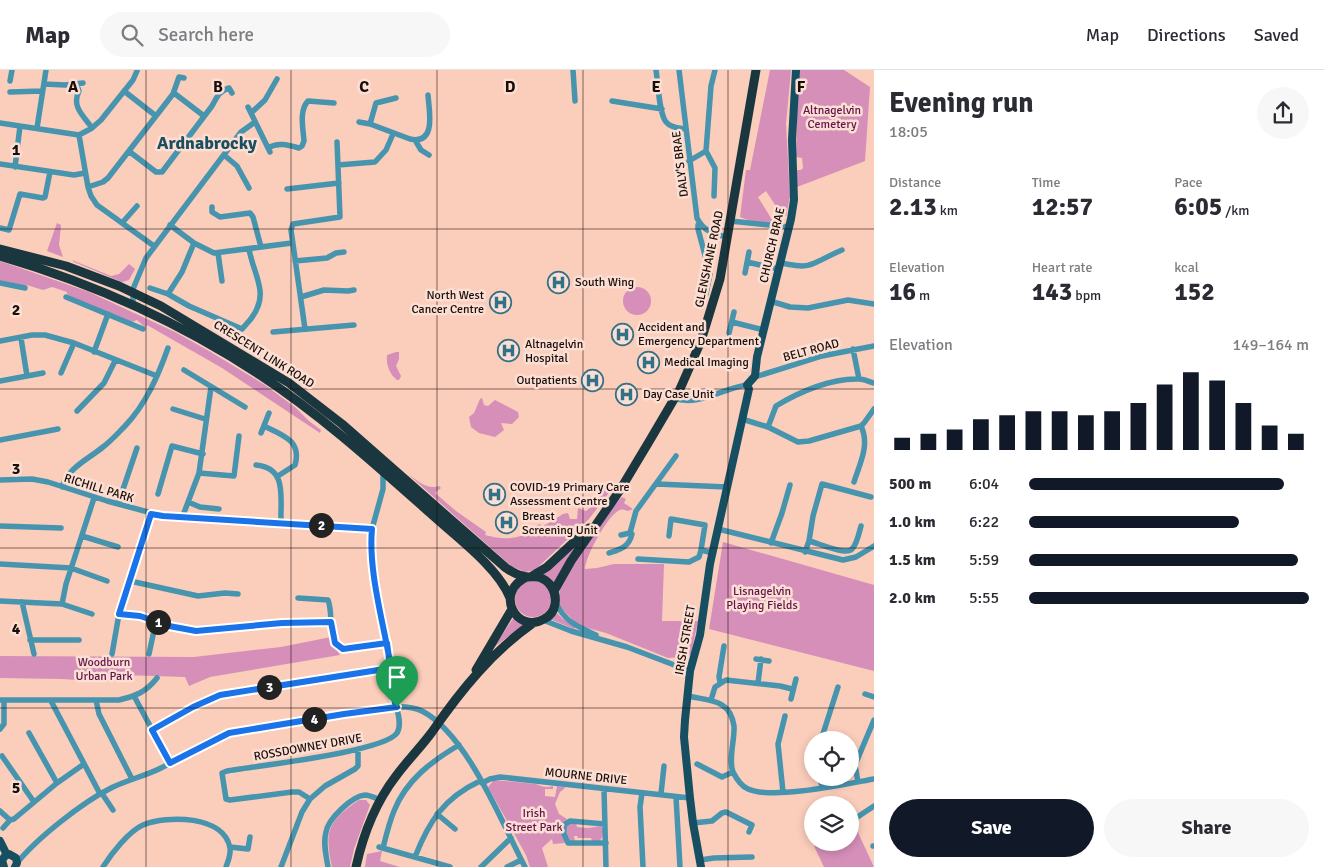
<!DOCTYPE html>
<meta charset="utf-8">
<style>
body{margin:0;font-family:Signika,sans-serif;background:#f7f7f7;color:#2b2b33;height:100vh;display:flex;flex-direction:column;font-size:19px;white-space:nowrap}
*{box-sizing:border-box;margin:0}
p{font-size:16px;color:#7c7c81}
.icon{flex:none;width:28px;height:28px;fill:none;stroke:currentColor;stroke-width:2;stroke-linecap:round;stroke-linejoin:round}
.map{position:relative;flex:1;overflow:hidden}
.panel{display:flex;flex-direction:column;background:#fff;width:450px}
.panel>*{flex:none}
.buttons{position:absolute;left:804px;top:661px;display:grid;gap:10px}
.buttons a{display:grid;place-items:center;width:55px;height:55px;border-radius:50%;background:#fff;box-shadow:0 2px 8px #0003;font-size:25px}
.pin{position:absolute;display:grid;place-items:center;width:42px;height:42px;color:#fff;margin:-51px -21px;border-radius:50% 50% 50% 0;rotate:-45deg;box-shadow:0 0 5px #0007}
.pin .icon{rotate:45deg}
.km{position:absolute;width:25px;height:25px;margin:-12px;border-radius:50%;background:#222;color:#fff;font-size:14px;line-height:25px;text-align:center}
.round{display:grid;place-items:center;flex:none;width:52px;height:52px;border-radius:26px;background:#f7f7f7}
.headline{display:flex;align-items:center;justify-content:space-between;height:85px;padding:0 15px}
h1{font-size:28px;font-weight:700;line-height:38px}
.figures{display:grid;grid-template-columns:repeat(3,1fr);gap:8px;height:85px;padding:5px 15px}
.figures div{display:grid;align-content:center}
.figures b{font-size:25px;font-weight:700}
.figures small{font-size:14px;font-weight:400}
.figures p{font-size:14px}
.chart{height:140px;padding:10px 15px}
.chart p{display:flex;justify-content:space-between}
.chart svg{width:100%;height:90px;margin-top:5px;stroke:#111827;stroke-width:6}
.primary-button{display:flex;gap:10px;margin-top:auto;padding:10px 15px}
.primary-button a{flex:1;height:58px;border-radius:30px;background:#111827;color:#fff;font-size:20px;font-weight:700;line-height:58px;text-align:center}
.primary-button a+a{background:#f7f7f7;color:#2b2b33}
ul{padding:0 15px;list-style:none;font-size:16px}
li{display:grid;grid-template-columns:80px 60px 1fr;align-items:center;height:38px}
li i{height:12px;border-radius:6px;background:#111827}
header{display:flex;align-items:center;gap:30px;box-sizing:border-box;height:70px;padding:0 25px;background:#fff;border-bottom:1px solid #e1e1e2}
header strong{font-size:24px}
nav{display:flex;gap:28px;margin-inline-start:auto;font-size:18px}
.search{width:350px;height:45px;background:#f7f7f7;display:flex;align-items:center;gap:12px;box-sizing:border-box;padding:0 18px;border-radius:28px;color:#7c7c81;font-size:19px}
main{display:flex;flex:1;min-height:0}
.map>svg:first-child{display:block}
</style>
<header>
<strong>Map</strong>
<div class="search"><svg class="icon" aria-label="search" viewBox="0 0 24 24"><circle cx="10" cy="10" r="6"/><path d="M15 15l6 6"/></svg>Search here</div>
<nav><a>Map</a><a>Directions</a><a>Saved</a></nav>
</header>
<main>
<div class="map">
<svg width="874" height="797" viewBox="0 0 874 797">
<rect width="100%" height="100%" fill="#fbcdbb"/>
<path fill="#d68fb9" d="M770 0H791L786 54 790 127 786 146 782 148 783 142 779 141 766 121 758 127 774 153 751 151 740 147 746 100H750Z
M798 0H844L870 17 865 91 797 117V100H801L803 98 802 88 796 87Z
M57 153 61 155 59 175 63 187 47 181Z
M72 190 111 206 119 204 129 194 135 199 129 210 122 212 74 192Z
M0 191 89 222 175 262 209 281 265 315 296 338 309 351 321 360 320 363 222 298 147 255 146 258 137 250 132 252 79 231 67 224V222L52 217 43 220 27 215 26 216 0 211Z
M623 231a14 14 0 1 1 28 0a14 14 0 1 1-28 0Z
M396 282H399V289L396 296 401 306 399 310H397C389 304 386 294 387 285Z
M482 328 484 335 488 336 495 330 518 342 519 347 512 354 501 353 504 360 495 367 479 363 471 357 469 347 474 343 480 329Z
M408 404C418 411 427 420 439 416L441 418 435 423 456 441 486 462 485 465C500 469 512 470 526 464V460L540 454 542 457 563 444 568 443 570 449H577L578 438 586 441 591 437 610 413 614 416 589 449 535 500 525 502 511 496Z
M622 427 626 429 624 433 633 439 628 441C624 440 623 439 620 440 609 443 585 487 585 499L597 498 614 494H664L662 551H698L691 584 685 587 668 588 606 563 584 557 575 552 560 537 559 525 560 517 565 508 609 440Z
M581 469 555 513 543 504Z
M723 472 874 515V601L709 559Z
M515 529a18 18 0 1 1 36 0a18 18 0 1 1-36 0Z
M556 542 563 549 576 557 574 559 550 549Z
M514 547 524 555 494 577Z
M331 567 335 577 340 585 210 607 189 616 185 607 122 605 107 612 62 609 0 608V586L194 587 281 577Z
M494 710 536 714C542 717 547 718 553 716V719H545V726L555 727 557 716 564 717 565 718 560 722 555 734 559 744 567 749C565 758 560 762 565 773L553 774 552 769 542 778 548 797H530L526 785 488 717Z
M359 730H366L370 735 354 779 350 797H332C324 761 328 751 359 730Z
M572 752 576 753 577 757 588 758 601 756C605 761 603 767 599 772L592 771 591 768H578L577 766H574L575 771H571L567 768 566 755Z
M855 756 874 797H824L814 776 821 773 850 772V758Z
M382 781 380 791 400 797H365L367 784Z"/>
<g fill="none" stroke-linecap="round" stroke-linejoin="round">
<path stroke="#4794ae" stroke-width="5.5" d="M573 0 575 31
M656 0C658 12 659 44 666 52 671 58 679 58 685 59
M679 0 697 148C703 161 714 164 727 167
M10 11 12 0
M44 14 65 15 83 13
M78 18 79 21C71 37 84 46 92 58
M124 21 156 46
M10 22 42 21
M174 23 204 46
M612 31 662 39
M248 37 270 82
M251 43 265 30 277 9
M359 52 370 54 410 69C437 75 429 40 428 25
M0 53 79 65 92 58 101 50 133 10 137 1
M370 54 376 33 396 28
M37 58 46 0
M79 65 88 117 91 126 97 135 154 176
M415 70 421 80 429 85
M268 78C278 72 288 75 299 78L302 76 304 71C303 58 299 40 308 31L334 33
M706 81 715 98 714 126
M130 82 156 102H162L212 36C217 27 219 21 229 18L232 23
M224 85 237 96 249 118
M689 91 706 81 711 16 715 0
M0 94 74 105 85 103
M338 95 375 92 386 80 393 64
M15 97 20 56
M88 117 103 112 108 108 173 24 179 7 184 8
M287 119 339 113
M212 137V142L220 147 250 143 253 147 261 177
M730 151 789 157
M122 153 137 136
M699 154 698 155V159L710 204 706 224
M170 155 194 173 214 183 292 173
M0 158 9 160 20 124 43 128 45 127 50 102
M218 183 222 211
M295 191 327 188 336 183 344 182
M747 192 778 199
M780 193C790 194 800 198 809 195 820 192 831 184 842 180
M745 203 749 182
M0 213 25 218
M150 218 168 224 189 236 242 259C245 256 247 253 250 250 271 224 254 207 249 179
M168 224 182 202 194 173
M66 227 143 259
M301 227 324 220 348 221 354 220
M770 231 790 237 808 238 848 230 874 234
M133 235V219L146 188 241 62 255 52
M732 252 764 260
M305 259 291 160 293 154 340 147 337 72
M273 262 354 255
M729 263 734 242
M21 268 27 306
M0 271 32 265H45L74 273 157 306
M853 279 859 309
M94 282 108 244
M184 300 245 337
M61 303 74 273
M755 306H758L822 286 874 276
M0 311 43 303
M674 328C698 337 723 318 747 315
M173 339 205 349
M77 341 104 313 115 291
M742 349 768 357 798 372 809 371 861 356 864 353 874 339
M264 356C283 365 302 371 295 395L278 406
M768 357 776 336C799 322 831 308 859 309 864 309 869 312 874 313
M261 363 269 343
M0 370 58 359
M256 395C288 398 280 428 281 453
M199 403 234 406 239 366
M0 410 32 409 48 412 107 431 163 446 372 459
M854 412C860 393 870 375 861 356
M657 414 727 417
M62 417C69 397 87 390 103 377 111 371 118 363 125 356 146 334 158 306 168 278
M158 424 172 376 203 384
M188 432 200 437 219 439
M118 434 137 378
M182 448 199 403 211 317
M0 456 61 458
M718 459 843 490 856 487 874 476
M621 465 630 463
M82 466 118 477
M669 466 671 449 705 455 701 480
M809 471 813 446 822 414 871 427
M771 473 782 443 790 415
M805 482 809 471C818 473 846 486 852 479 857 474 859 463 861 456
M609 483C621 479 629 477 632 464L630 463 636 441 676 386
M638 489 689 492 699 487 701 480 713 483
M0 494 71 498 107 511
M130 511 198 526 225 523 238 524
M298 528 328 530C334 544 326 571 343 579L387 573
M0 531 62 534 92 544
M22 532 34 584
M556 533C564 551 578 557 596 565
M62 534 66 514 94 428
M119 544 140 546 169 556 196 561 282 553 331 552
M543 550 571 561 627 577 690 601
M30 570H79
M112 584 119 544 151 444
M149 584 156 551
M756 589 769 591
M720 612 719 607 724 576
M758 613 761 589
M865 624 874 627
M134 626 170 693
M688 626C710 631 730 629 734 656 735 669 728 690 733 702 736 708 741 716 748 719 772 730 846 714 874 709
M791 629 796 609
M0 630H119C136 626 146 622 157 608
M96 630 99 644 132 709
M711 630 715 617 726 610 780 616 792 619
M51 631 99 722 103 725 113 740
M0 659 4 654V630
M152 660 193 637 220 625 391 598
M29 663 57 713
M821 670 838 617
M2 686 34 732
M697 694 722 707 733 702
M820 708 822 717
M858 712 855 695 874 650
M482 713 490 709 500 707 690 728
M604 719 606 797
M783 722 778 674 785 646
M642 723 640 737 643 797
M661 724 664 696
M676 727 680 797
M310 729 299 722H292L230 730 226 729 222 703 227 701C255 696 384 682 397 663 402 655 398 642 395 633L371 476 372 459 383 419V402
M0 741 10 750 14 749 57 713 84 694
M437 744 455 759
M856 748 874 736
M693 753 712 751 722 743 726 742 752 755 749 762
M605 754 570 751 564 755V764L568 773H606
M3 758 10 750
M873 776H874
M230 777 248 779 250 767
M379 777 450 797
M383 778C386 766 389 753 394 741 406 710 432 691 459 675
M415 787C429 751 444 728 480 711
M700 790 714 788 752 787
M17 793C37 768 83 732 111 718 127 710 145 706 161 698 184 687 206 669 231 662 268 653 306 650 344 644 365 641 402 631 422 641 467 664 502 753 525 797
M103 797C111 784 129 761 143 755 167 745 224 745 230 778 231 785 228 791 226 797
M281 797 302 742 310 729 325 716 355 699 358 696V679
M328 797C326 785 323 773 326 762 328 749 352 726 365 725 370 725 375 728 380 730
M481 797 511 768
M507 797 521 790"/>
<path stroke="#164f61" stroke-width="8" d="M0 771 7 785
M4 797 2 790 5 786 9 784 16 788 17 793 15 797
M701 797 693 753 690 728 684 667 685 650 690 601 700 565 710 494 749 319 747 315 755 306 757 287 791 149 794 130 792 70 796 0"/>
<path stroke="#1a363f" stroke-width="9" d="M0 179 66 196 119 216 161 236 289 313 342 354 506 498C511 501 517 505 523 506 528 508 533 506 538 507 550 510 557 522 555 534 554 541 550 546 544 549 517 565 493 522 527 507
M0 186C92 213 180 252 260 305 321 345 376 395 430 443 455 466 498 497 510 528
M532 506 547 497 589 458
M554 521 571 491 620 420 650 370 680 319 701 271 720 209 756 0
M476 600 512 539
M356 797C363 765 376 732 396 706 407 691 421 677 432 662 461 620 492 582 533 553"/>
</g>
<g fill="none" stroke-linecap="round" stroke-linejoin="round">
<defs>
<path id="route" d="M397 637 395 633 387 573 343 579 335 573 331 552 282 553 196 561 169 556 140 546 119 544 151 444 163 446 372 459C368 502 384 554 391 598L220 625 193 637 152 660 170 693 229 663 344 644 397 637"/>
</defs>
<use href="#route" stroke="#fff" stroke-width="10"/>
<use href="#route" stroke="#1a73e8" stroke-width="6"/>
</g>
<path fill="none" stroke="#1c0d07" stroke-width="1" stroke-opacity="0.55" d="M146 0V797M291 0V797M437 0V797M583 0V797M728 0V797M0 159H874M0 319H874M0 478H874M0 638H874"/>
<defs>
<symbol id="hospital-ring" viewBox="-11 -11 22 22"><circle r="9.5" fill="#fbdfd4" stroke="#327186" stroke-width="1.5"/><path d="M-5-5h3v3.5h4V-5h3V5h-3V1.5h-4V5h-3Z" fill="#327186"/></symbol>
</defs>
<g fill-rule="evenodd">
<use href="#hospital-ring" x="546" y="200" width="25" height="25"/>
<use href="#hospital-ring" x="488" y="220" width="25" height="25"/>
<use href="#hospital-ring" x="610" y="252" width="25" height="25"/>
<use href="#hospital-ring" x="496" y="268" width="25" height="25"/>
<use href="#hospital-ring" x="636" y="280" width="25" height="25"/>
<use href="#hospital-ring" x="580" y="298" width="25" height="25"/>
<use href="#hospital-ring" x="614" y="312" width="25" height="25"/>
<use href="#hospital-ring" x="482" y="412" width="25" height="25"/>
<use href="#hospital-ring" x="494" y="440" width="25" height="25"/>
</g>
<g text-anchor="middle" stroke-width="5" stroke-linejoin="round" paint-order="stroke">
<g font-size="12" fill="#62134a" stroke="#fbdfd4">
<text x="832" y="44">Altnagelvin<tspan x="832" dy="14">Cemetery</tspan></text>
<text x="762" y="525">Lisnagelvin<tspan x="762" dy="14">Playing Fields</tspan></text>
<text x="104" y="596">Woodburn<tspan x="104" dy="14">Urban Park</tspan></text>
<text x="534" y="747">Irish<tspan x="534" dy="14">Street Park</tspan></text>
</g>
<g font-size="12" fill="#1c0d07" stroke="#fbdfd4">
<text transform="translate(680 94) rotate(-97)" y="4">DALY'S BRAE</text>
<text transform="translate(772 175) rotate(-77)" y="4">CHURCH BRAE</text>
<text transform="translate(709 189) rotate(-78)" y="4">GLENSHANE ROAD</text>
<text transform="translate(811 280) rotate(-15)" y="4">BELT ROAD</text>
<text transform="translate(264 284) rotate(32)" y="4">CRESCENT LINK ROAD</text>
<text transform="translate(99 418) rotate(17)" y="4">RICHILL PARK</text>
<text transform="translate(685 570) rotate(-80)" y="4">IRISH STREET</text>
<text transform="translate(308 677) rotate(-10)" y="4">ROSSDOWNEY DRIVE</text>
<text transform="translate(586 706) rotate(6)" y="4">MOURNE DRIVE</text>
</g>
<g font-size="12" fill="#1c0d07" stroke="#fbdfd4" text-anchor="start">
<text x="575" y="216">South Wing</text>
<text x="484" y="229" text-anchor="end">North West<tspan x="484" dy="14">Cancer Centre</tspan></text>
<text x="638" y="261">Accident and<tspan x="638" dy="14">Emergency Department</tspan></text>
<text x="525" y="278">Altnagelvin<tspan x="525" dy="14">Hospital</tspan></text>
<text x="664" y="296">Medical Imaging</text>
<text x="577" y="314" text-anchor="end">Outpatients</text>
<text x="643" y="328">Day Case Unit</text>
<text x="510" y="421">COVID-19 Primary Care<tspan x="510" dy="14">Assessment Centre</tspan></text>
<text x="522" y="450">Breast<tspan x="522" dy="14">Screening Unit</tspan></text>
</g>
<g font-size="18" font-weight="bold" fill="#1a4d5e" stroke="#fbdfd4">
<text x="207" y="79">Ardnabrocky</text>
</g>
</g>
<g font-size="16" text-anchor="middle" font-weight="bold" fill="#1c0d07" stroke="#fbdfd4" stroke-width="5" stroke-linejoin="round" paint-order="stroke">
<text x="73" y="22">A</text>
<text x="218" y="22">B</text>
<text x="364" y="22">C</text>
<text x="510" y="22">D</text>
<text x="656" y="22">E</text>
<text x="801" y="22">F</text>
<text x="16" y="85">1</text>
<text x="16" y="245">2</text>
<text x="16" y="404">3</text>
<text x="16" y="564">4</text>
<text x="16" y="723">5</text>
</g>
</svg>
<div class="buttons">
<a><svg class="icon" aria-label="locate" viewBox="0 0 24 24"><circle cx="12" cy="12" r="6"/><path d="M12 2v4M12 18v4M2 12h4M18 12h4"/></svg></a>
<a><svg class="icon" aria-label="layers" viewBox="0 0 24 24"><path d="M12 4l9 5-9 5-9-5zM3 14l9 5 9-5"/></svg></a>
</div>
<div class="pin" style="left:397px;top:637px;background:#1e9e55"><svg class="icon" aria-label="arrive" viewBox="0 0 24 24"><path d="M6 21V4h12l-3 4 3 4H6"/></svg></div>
<b class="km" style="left:158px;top:552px">1</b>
<b class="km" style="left:321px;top:455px">2</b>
<b class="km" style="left:269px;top:617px">3</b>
<b class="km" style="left:314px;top:649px">4</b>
</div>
<section class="panel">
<div class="headline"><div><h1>Evening run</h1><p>18:05</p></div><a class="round"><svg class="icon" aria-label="share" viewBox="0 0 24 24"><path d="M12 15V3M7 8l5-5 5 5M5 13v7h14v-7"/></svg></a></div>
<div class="figures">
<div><p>Distance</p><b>2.13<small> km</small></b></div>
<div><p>Time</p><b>12:57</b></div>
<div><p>Pace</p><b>6:05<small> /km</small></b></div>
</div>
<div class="figures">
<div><p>Elevation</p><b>16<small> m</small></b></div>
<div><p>Heart rate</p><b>143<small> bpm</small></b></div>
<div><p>kcal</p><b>152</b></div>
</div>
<div class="chart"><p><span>Elevation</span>149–164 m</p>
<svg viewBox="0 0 160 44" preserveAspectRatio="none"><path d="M5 44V38M15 44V36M25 44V34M35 44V29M45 44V27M55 44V25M65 44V25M75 44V27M85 44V25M95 44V21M105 44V12M115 44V6M125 44V10M135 44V21M145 44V32M155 44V36"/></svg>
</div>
<ul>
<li><b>500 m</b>6:04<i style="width:91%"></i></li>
<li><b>1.0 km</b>6:22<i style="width:75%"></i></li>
<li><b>1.5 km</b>5:59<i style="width:96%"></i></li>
<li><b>2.0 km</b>5:55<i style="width:100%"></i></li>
</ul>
<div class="primary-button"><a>Save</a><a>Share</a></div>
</section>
</main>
